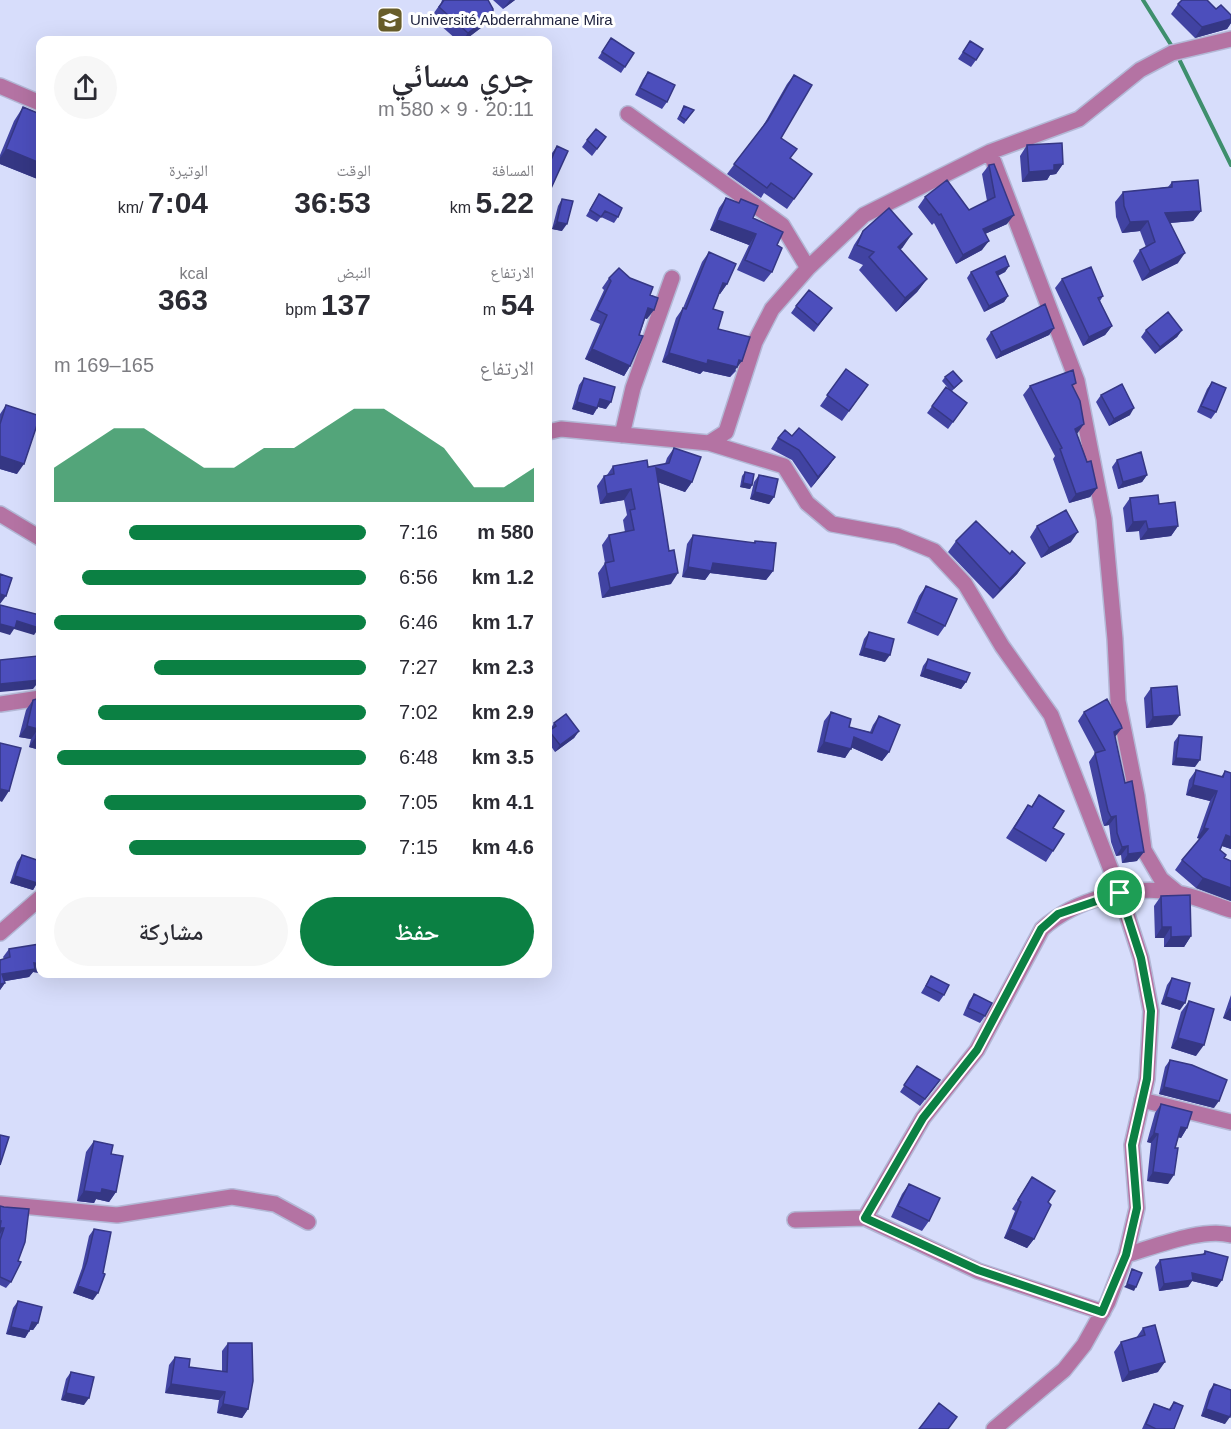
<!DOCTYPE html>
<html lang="ar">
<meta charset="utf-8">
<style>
body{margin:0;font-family:Helvetica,"Noto Naskh Arabic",sans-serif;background:#f7f7f7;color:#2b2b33;direction:rtl;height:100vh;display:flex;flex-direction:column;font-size:22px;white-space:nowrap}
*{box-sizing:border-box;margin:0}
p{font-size:20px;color:#7c7c81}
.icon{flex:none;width:33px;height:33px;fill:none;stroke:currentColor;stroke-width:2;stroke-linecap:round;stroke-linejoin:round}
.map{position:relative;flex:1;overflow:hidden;direction:ltr}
.drawer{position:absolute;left:36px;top:36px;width:516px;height:942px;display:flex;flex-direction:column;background:#fff;border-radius:12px;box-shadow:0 6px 24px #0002;direction:rtl}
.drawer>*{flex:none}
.pin{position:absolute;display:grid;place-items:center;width:51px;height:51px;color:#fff;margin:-26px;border:3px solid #fff;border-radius:50%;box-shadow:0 2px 6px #0007}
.round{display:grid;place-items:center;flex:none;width:63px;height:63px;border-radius:32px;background:#f7f7f7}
.summary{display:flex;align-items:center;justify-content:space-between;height:102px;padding:0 18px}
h1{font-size:33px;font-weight:600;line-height:45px}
.stats{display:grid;grid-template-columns:repeat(3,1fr);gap:9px;height:102px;padding:6px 18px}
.stats div{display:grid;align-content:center}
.stats b{font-size:30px;font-weight:600}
.stats small{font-size:16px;font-weight:400}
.stats p{font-size:16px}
.chart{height:168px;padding:12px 18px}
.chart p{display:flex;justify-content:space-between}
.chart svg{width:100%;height:108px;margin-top:6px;fill:#0b8043;opacity:.7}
.button{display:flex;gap:12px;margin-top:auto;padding:12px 18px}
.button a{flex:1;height:69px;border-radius:36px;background:#0b8043;color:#fff;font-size:24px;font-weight:600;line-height:69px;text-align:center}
.button a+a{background:#f7f7f7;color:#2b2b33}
ul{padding:0 18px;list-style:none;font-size:20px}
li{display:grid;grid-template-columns:96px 72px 1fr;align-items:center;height:45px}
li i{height:15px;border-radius:8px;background:#0b8043}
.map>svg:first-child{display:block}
</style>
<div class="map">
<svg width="1231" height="1429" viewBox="0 0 1231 1429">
<rect width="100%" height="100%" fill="#d7ddfb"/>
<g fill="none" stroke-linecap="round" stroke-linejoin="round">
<path stroke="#3e8f6d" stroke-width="4" d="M1143 0 1173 48
M1180 61 1231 165"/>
<defs>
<path id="minor" d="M0 86 40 103
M628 114 782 225 808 268
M990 152 1077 381 1104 519 1115 639 1118 701 1137 796 1144 850 1161 879 1178 893
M548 432 561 429 709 443 726 432 755 342 772 309 808 268 864 215 990 152 1079 119 1140 70 1172 53 1231 39
M622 435 633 388 672 278
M709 443 784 466 807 503 832 524 897 536 934 551 965 584 1002 646 1051 715 1120 893 1141 958 1151 1011 1147 1079 1132 1145 1137 1208 1126 1255 1108 1302 1084 1345 1064 1370 994 1429
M0 514 40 538
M0 704 40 698
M0 933 40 898
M1142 1100 1231 1122
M0 1204 117 1215 232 1197 275 1204 308 1222
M865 1218 923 1118 977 1050 1042 929C1075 899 1133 884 1177 893 1195 896 1214 905 1231 910
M795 1220 865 1218 978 1271 1103 1312
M1126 1255C1154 1247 1203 1227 1231 1235"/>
</defs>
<use href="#minor" stroke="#b3b8d6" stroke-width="18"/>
<use href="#minor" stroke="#b473a3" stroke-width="15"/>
</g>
<path fill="#4143a2" d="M442 0H488L493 14 486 24 465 40H457L431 17 441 3Z
M493 0H515L503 9Z
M1178 4 1216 9 1231 15V23L1227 29 1195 38 1171 14Z
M611 38 634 53 621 73 598 58Z
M970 41 976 60 971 67 958 59Z
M648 72 667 102 662 109 635 95 643 79Z
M794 75 781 138 790 158 812 174 787 209 764 193 761 198 727 174 763 126 787 84Z
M684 106 694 110 684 124 677 119Z
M23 107 40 114V180L0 164V155L14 121Z
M587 140 601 144 592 156 582 147Z
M1027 145 1063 164 1056 174 1050 175 1047 180 1022 182 1020 156Z
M557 146 548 195V163L552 153Z
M989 165 1007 224 985 234 982 250 956 264 934 223 932 225 918 207 925 197 969 210 987 201 982 174Z
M1172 182 1201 211 1193 221 1170 223 1178 263 1142 281 1133 261 1140 250 1146 247 1140 231 1122 233 1116 217 1115 202 1123 192 1168 187Z
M599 194 618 217 614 223 601 217 597 222 586 216Z
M726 198 738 203 741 199 753 218 777 245 772 272 764 282 737 270 749 245 710 230 719 208Z
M562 199V231L552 229 558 206Z
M863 231 903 247 900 250 927 279 917 292 896 312 859 270 863 265 848 258 854 245Z
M709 252 727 284 720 294H719L713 309 718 329 736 371 730 377 703 371 700 374 662 362 676 318 683 308 702 262Z
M1009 266 1005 272 998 276 1008 296 1004 302 984 312 967 278 971 272Z
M609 278H630L650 295 647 319 645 318 630 366 624 376 585 359 600 324 590 320 604 290 602 288Z
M1062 279 1103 296 1100 301 1112 326 1105 335 1083 346 1055 288Z
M796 306 832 308 814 332 791 313Z
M1054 328 1049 335 996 359 986 339 991 332Z
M1146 330H1182L1177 337 1155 354 1141 337Z
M846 369 868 385 842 421 820 406Z
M945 377 959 384 952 391 967 403 948 429 927 413 946 387 950 390 942 381Z
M584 378 606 409 598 407 593 415 572 409 579 385Z
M1212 382 1216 412 1211 419 1197 412 1207 389Z
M1030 386 1073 388 1077 434 1097 488 1090 497 1069 503 1053 459 1055 456 1023 395Z
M1101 395 1130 415 1109 426 1096 402Z
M6 405 17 474 0 469V414Z
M792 436 835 457 828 467 811 488 792 460 771 449 778 438Z
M674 448 692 482 685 492 658 482 671 584 602 598 598 573 605 563 602 545 609 535 625 532 623 520 627 515 624 500 600 504 597 486 604 476 607 475 613 466 648 467 665 464 667 458Z
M1117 460 1147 475 1142 482 1118 489 1112 467Z
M745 472 752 485 750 489 740 487 742 476Z
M759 475 774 497 769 504 750 499 754 482Z
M1130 498 1159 504 1178 526 1171 536 1140 540 1139 531 1126 532 1123 508Z
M1037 526 1071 542 1041 558 1030 537Z
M693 535 753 543 755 541 773 571 766 580 710 573 705 580 682 577 687 544Z
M956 541 1010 554 1025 563 1017 574 993 599 948 552Z
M926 586 945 626 938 636 907 623 919 596Z
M869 632 885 662 859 655 864 639Z
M928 659 966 682 961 689 920 676 923 666Z
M1151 688 1172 725 1146 728 1144 698Z
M40 698V750L29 747 31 739 19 737 26 710 33 700Z
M831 712 849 727 870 732 873 725 879 716 889 752 882 761 851 747 845 758 817 752 824 721Z
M1084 712 1115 737 1137 861 1122 863 1121 855 1116 856 1111 842 1109 825 1104 826 1102 820 1089 762 1095 753 1078 721Z
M554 723 579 731 574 738 555 752 548 742V733Z
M1179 735 1195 767 1172 765 1174 742Z
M1196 770 1221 777 1225 771 1231 849 1222 846 1220 850 1225 858 1231 861V901L1196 888 1175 870 1182 860 1200 839 1197 838 1210 801 1186 795 1189 780Z
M1039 795 1053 828V851L1046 862 1006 838 1028 805 1031 807Z
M22 855 37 883 33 890 10 883 17 862Z
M1161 896 1191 936 1184 947H1164V938H1155L1154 906Z
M9 949 40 973 33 972 29 977 5 981V983L0 990V960L4 959 3 957Z
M931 976 944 995 939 1002 921 993Z
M1172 978 1180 1010 1161 1004 1167 985Z
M974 994 985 1016 980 1023 963 1015 969 1001Z
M1231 995V1021L1223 1018Z
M1189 1001 1196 1056 1171 1048 1181 1012Z
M1170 1060 1214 1108 1159 1094 1165 1067Z
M917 1066 935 1087 920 1106 900 1092Z
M1161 1104 1187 1128 1181 1138 1178 1137 1168 1184 1147 1181 1151 1143 1147 1142 1155 1113Z
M94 1141 111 1154 116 1192 109 1202 96 1199 94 1203 77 1201 86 1152Z
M1032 1177 1034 1239 1027 1248 1004 1238 1015 1211 1012 1209Z
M909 1184 929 1221 922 1231 891 1217 902 1194Z
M0 1206 11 1282 6 1288 0 1285Z
M94 1229 93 1300 73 1293 82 1268 89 1236Z
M1205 1251 1222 1280 1217 1287 1192 1281 1188 1287 1159 1291 1155 1267 1160 1260 1203 1254Z
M18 1301 38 1323 33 1330H30L25 1338 6 1334 13 1308Z
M1143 1328 1158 1372 1122 1382 1114 1352 1121 1342 1136 1338Z
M228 1343 248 1409 242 1418 217 1413 219 1400 165 1393 169 1365 175 1357 189 1367 222 1371V1351Z
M71 1372 84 1405 61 1400 66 1379Z
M1214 1384 1225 1424 1201 1416 1209 1391Z
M1174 1402V1429H1142L1150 1411 1154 1404 1169 1409Z"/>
<path fill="#353784" d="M510 0H515L503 9Z
M493 14 486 24 465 40H463L468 33Z
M1231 19V23L1227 29 1195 38 1202 27Z
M6 149 40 163V180L0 164V158Z
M1063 164 1056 174 1050 175 1047 180 1022 182 1029 172 1054 165Z
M1201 211 1193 221 1157 224 1165 213Z
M1014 215 1007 224 976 238 983 229Z
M717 220 756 234 749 245 710 230Z
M1148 221 1140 231 1122 233 1130 222Z
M557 222 567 224 562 231 552 229Z
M912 234 903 247 889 260 898 247Z
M989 241 982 250 956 264 963 255Z
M1185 253 1178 263 1142 281 1150 271Z
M1009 266 1005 272 992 278 996 272Z
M927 279 917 292 896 312 905 298Z
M723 283 727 284 720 294 717 293Z
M1008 296 1004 302 984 312 989 306Z
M648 308 654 310 647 319 641 317Z
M1112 326 1105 335 1083 346 1089 337Z
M1054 328 1049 335 996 359 1001 352Z
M1182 330 1177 337 1155 354 1160 347Z
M592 349 630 366 624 376 585 359Z
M669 353 708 360H739L742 361 730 377 703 371 700 374 662 362Z
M600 399 611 402 606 409 595 406Z
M577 402 597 408 593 415 572 409Z
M1134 408 1130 415 1109 426 1114 419Z
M1084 424 1077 434 1075 429Z
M0 456 24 464 17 474 0 469Z
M835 457 828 467 811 488 818 477Z
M656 468 692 482 685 492 649 479Z
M1147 475 1142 482 1118 489 1123 482Z
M743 483 752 485 750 489 740 487Z
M1097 488 1090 497 1069 503 1076 494Z
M631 489 624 500 600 504 607 494Z
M755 492 774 497 769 504 750 499Z
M1146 521 1139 531 1126 532 1133 522Z
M1178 526 1171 536 1140 540 1148 529Z
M1078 532 1071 542 1041 558 1049 548Z
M713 563 773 571 766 580 710 573 705 580 682 577 688 567Z
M1025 563 1017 574 993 599 1000 589Z
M678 573 671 584 602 598 610 588Z
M0 594 6 596 0 604Z
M17 621 39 628 34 635 14 629 10 635 0 632V624Z
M864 648 890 655 885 662 859 655Z
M925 669 966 682 961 689 920 676Z
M40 680 33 689 0 692V684Z
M1180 715 1172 725 1146 728 1153 717Z
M27 726 38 729 31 739 19 737Z
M1122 728 1115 737 1107 741 1114 732Z
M579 731 574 738 555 752 560 745Z
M36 737 40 738V750L29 747Z
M854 737 889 752 882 761 848 746Z
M824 742 851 749 845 758 817 752Z
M1176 758 1200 760 1195 767 1172 765Z
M1193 785 1217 791 1210 801 1186 795Z
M0 789 9 791 2 802 0 801Z
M1116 816 1109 825 1104 826 1111 817Z
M1204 828 1208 829 1201 839 1197 838Z
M1226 835 1231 837V849L1219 845Z
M1128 846 1121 855 1116 856 1122 847Z
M1144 852 1137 861 1122 863 1128 854Z
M15 876 37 883 33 890 10 883Z
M1203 878 1231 888V901L1196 888Z
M1162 927H1171L1164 938H1155Z
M1191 936 1184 947H1164L1171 937Z
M34 963 40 964V973L33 972 29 977 0 982 2 974Z
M5 983 0 990V984Z
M1166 997 1185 1003 1180 1010 1161 1004Z
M1230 1008H1231V1021L1223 1018Z
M1178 1038 1204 1045 1196 1056 1171 1048Z
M1164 1087 1219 1101 1214 1108 1159 1094Z
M1181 1127 1187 1128 1181 1138 1174 1136Z
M1154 1133 1158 1134 1151 1143 1147 1142Z
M1153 1172 1174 1175 1168 1184 1147 1181Z
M102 1189 116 1192 109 1202 96 1199 94 1203 77 1201 84 1191Z
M0 1228H4L0 1234Z
M1010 1229 1034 1239 1027 1248 1004 1238Z
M1192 1273 1222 1280 1217 1287 1192 1281 1188 1287 1159 1291 1164 1284Z
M1127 1284 1136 1287 1134 1291 1124 1287Z
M78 1286 98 1293 93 1300 73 1293Z
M32 1322 38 1323 33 1330 27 1329Z
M11 1327 29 1331 25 1338 6 1334Z
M1165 1362 1158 1372 1122 1382 1129 1372Z
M171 1384 225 1392 219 1400 165 1393Z
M66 1393 89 1398 84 1405 61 1400Z
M223 1404 248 1409 242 1418 217 1413Z
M1206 1409 1230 1417 1225 1424 1201 1416Z"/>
<path fill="#4c4ebc" stroke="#353784" stroke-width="1.5" d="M444 0H488L493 9V14L468 33 439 7Z
M1182 0H1207L1216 9 1221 5 1231 15V19L1202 27 1178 4Z
M611 38 634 53 625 67 602 52Z
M970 41 983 49 976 60 963 52Z
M648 72 675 85 667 102 640 88Z
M794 75 812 85 781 138 797 149 790 158 812 174 794 199 771 183 767 188 734 164 768 120Z
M684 106 694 110 686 120 680 116Z
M23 107 40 114V163L6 149Z
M596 129 606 137 597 149 587 140Z
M1062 143 1063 164 1054 165V170L1029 172 1027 145Z
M557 146 568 151 548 195V167Z
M994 164 1014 215 983 229 989 241 963 255 941 214 939 215 925 197 947 180 969 210 995 197 989 165Z
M1198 180 1201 211 1165 213 1185 253 1150 271 1140 250 1155 242 1148 221 1130 222 1124 206 1123 192 1172 187V182Z
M599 194 622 208 618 217 605 211 601 217 590 210Z
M726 198 739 203 741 199 758 206 753 218 783 232 777 245 782 248 772 272 745 260 756 234 717 220Z
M562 199 573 201 567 224 557 222Z
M889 208 912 234 898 247 927 279 905 298 869 257 874 252 857 245 863 231Z
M709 252 736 264 727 284 723 283 713 309 723 312 718 329 750 337 742 361 739 360 737 367 708 360 707 364 669 353 683 308 686 309Z
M1005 256 1009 266 996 272 1008 296 989 306 971 272Z
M1091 267 1103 296 1098 298 1112 326 1089 337 1062 279Z
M619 268 630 278 653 287 650 295 658 298 654 310 648 308 639 335 643 336 630 366 592 349 607 315 597 310 611 281 609 278Z
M809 290 832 308 818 325 796 306Z
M1045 304 1054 328 1001 352 991 332Z
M1168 312 1182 330 1160 347 1146 330Z
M846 369 868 385 849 411 827 395Z
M1073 370 1076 383 1072 385 1080 401 1084 424 1075 429 1087 462 1091 461 1097 488 1076 494 1060 449 1062 448 1030 386Z
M953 371 962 381 954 388 945 377Z
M584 378 615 387 611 402 600 399 597 408 577 402Z
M1212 382 1226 388 1216 412 1201 406Z
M1122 384 1134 408 1114 419 1101 395Z
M946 387 967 403 953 422 932 406Z
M6 405 40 416 24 464 0 456V424Z
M799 428 835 457 818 477 799 450 778 438 785 430 792 436Z
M674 448 701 457 692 482 656 468 669 551 674 550 678 573 610 588 605 563 614 561 609 535 634 530 630 510 635 509 631 489 607 494 604 476 614 474 613 466 647 460 648 467 669 463Z
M1141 452 1147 475 1123 482 1117 460Z
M745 472 754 474 752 485 743 483Z
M759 475 778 479 774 497 755 492Z
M1158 495 1159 504 1175 502 1178 526 1148 529 1146 521 1133 522 1130 498Z
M1066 510 1078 532 1049 548 1037 526Z
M976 521 1010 554 1012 551 1025 563 1000 589 956 541Z
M693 535 755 543V541L776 543 773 571 713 563 711 571 688 567Z
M0 574 12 578 6 596 0 594Z
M926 586 957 599 945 626 915 612Z
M0 605 40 615V623L39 628 17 621 15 628 0 624Z
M869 632 894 639 890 655 864 648Z
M38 656 40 680 0 684V660Z
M928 659 970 673 966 682 925 669Z
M1177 686 1180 715 1153 717 1151 688Z
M40 698V738L36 737 38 729 27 726 33 700Z
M1107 699 1121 725 1122 728 1114 732 1125 783 1132 781 1144 852 1128 854V846L1122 847 1117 833 1116 816 1111 817 1108 811 1095 753 1105 750 1084 712Z
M831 712 851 719 849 727 872 733 879 716 900 725 889 752 854 737 851 749 824 742Z
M566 714 579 731 560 745 549 731 556 726 554 723Z
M1179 735 1202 737 1200 760 1176 758Z
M0 743 21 748 9 791 0 789Z
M1196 770 1223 777 1225 771 1231 773V837L1226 835 1220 850 1226 855 1224 858 1231 861V888L1203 878 1182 860 1208 829 1204 828 1217 791 1193 785Z
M1039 795 1064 811 1053 828 1064 834 1053 851 1014 828 1028 805 1032 807Z
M22 855 40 861V874L37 883 15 876Z
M1190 895 1191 936 1171 937V927H1162L1161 896Z
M40 944V964L34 963 35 969 2 974 5 983 0 984V960L10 957 9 949Z
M931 976 949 985 944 995 926 986Z
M1172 978 1190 983 1185 1003 1166 997Z
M974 994 992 1003 985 1016 968 1008Z
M1189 1001 1214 1009 1204 1045 1178 1038Z
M1170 1060 1192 1065 1227 1080 1219 1101 1164 1087Z
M917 1066 940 1080 925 1099 904 1085Z
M1161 1104 1192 1112 1187 1128 1181 1127 1175 1148H1178L1174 1175 1153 1172 1158 1134 1154 1133Z
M0 1135 9 1137 0 1165Z
M94 1141 113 1145 111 1154 123 1156 116 1192 102 1189 101 1193 84 1191Z
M1032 1177 1055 1191 1048 1202 1051 1205 1034 1239 1010 1229 1021 1202 1018 1200Z
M909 1184 940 1198 929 1221 898 1206Z
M0 1206 4 1207 29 1209 25 1242 18 1261 21 1262 11 1282 0 1277V1240L4 1228H0L1 1221H0Z
M94 1229 111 1232 103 1273 105 1274 98 1293 78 1286 87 1261Z
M1205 1251 1228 1257 1222 1280 1192 1273 1193 1280 1164 1284 1160 1260 1205 1254Z
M1132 1269 1142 1273 1136 1287 1127 1284Z
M18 1301 42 1307 38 1323 32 1322 29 1331 11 1327Z
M1155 1325 1165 1362 1129 1372 1121 1342 1145 1335 1143 1328Z
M228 1343H252L253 1381 248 1409 223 1404 225 1392 171 1384 175 1357 190 1359 189 1367 227 1372Z
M71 1372 94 1377 89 1398 66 1393Z
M1214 1384 1231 1390V1413L1230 1417 1206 1409Z
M1174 1402 1183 1406 1174 1429H1156L1146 1424 1154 1404 1170 1410Z
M939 1403 957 1417 948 1429H919Z"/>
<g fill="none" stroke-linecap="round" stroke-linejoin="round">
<defs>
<path id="route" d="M1120 893 1141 958 1151 1011 1147 1079 1132 1145 1137 1208 1126 1255 1102 1312 978 1270 865 1218 923 1118 977 1050 1041 929 1058 914Z"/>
</defs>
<use href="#route" stroke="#fff" stroke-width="12"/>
<use href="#route" stroke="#0b8043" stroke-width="8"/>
</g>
<defs>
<symbol id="university-square" viewBox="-11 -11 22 22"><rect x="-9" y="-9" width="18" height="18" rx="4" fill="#685d2a" stroke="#fff"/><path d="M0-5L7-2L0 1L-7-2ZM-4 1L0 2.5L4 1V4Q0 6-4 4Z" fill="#fff"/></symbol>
</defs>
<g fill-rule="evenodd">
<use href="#university-square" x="375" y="5" width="30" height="30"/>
</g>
<g text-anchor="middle" stroke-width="6" stroke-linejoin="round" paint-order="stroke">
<g font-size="15" fill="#212541" stroke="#fff" text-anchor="start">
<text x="410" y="25">Université Abderrahmane Mira</text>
</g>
</g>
</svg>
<div class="pin" style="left:1120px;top:893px;background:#1e9e55"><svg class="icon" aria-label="arrive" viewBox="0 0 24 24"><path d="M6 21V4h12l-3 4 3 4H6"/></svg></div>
<section class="drawer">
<div class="summary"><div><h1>جري مسائي</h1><p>20:11 · 9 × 580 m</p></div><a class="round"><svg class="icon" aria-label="share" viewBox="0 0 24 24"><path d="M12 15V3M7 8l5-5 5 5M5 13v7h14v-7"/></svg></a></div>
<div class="stats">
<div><p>المسافة</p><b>5.22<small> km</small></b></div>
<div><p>الوقت</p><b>36:53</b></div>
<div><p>الوتيرة</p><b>7:04<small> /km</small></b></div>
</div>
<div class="stats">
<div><p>الارتفاع</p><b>54<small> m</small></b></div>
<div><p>النبض</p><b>137<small> bpm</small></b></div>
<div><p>kcal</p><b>363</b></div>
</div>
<div class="chart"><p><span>الارتفاع</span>165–169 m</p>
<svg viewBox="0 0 160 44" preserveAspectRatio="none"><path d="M0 44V30L10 22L20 14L30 14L40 22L50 30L60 30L70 22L80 22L90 14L100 6L110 6L120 14L130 22L140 38L150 38L160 30V44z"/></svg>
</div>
<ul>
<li><b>580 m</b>7:16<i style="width:76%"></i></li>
<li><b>1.2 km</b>6:56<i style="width:91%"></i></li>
<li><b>1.7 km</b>6:46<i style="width:100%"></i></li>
<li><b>2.3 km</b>7:27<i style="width:68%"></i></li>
<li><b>2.9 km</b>7:02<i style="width:86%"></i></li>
<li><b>3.5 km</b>6:48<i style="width:99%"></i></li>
<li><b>4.1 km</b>7:05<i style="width:84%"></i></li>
<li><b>4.6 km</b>7:15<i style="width:76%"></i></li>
</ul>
<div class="button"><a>حفظ</a><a>مشاركة</a></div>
</section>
</div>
